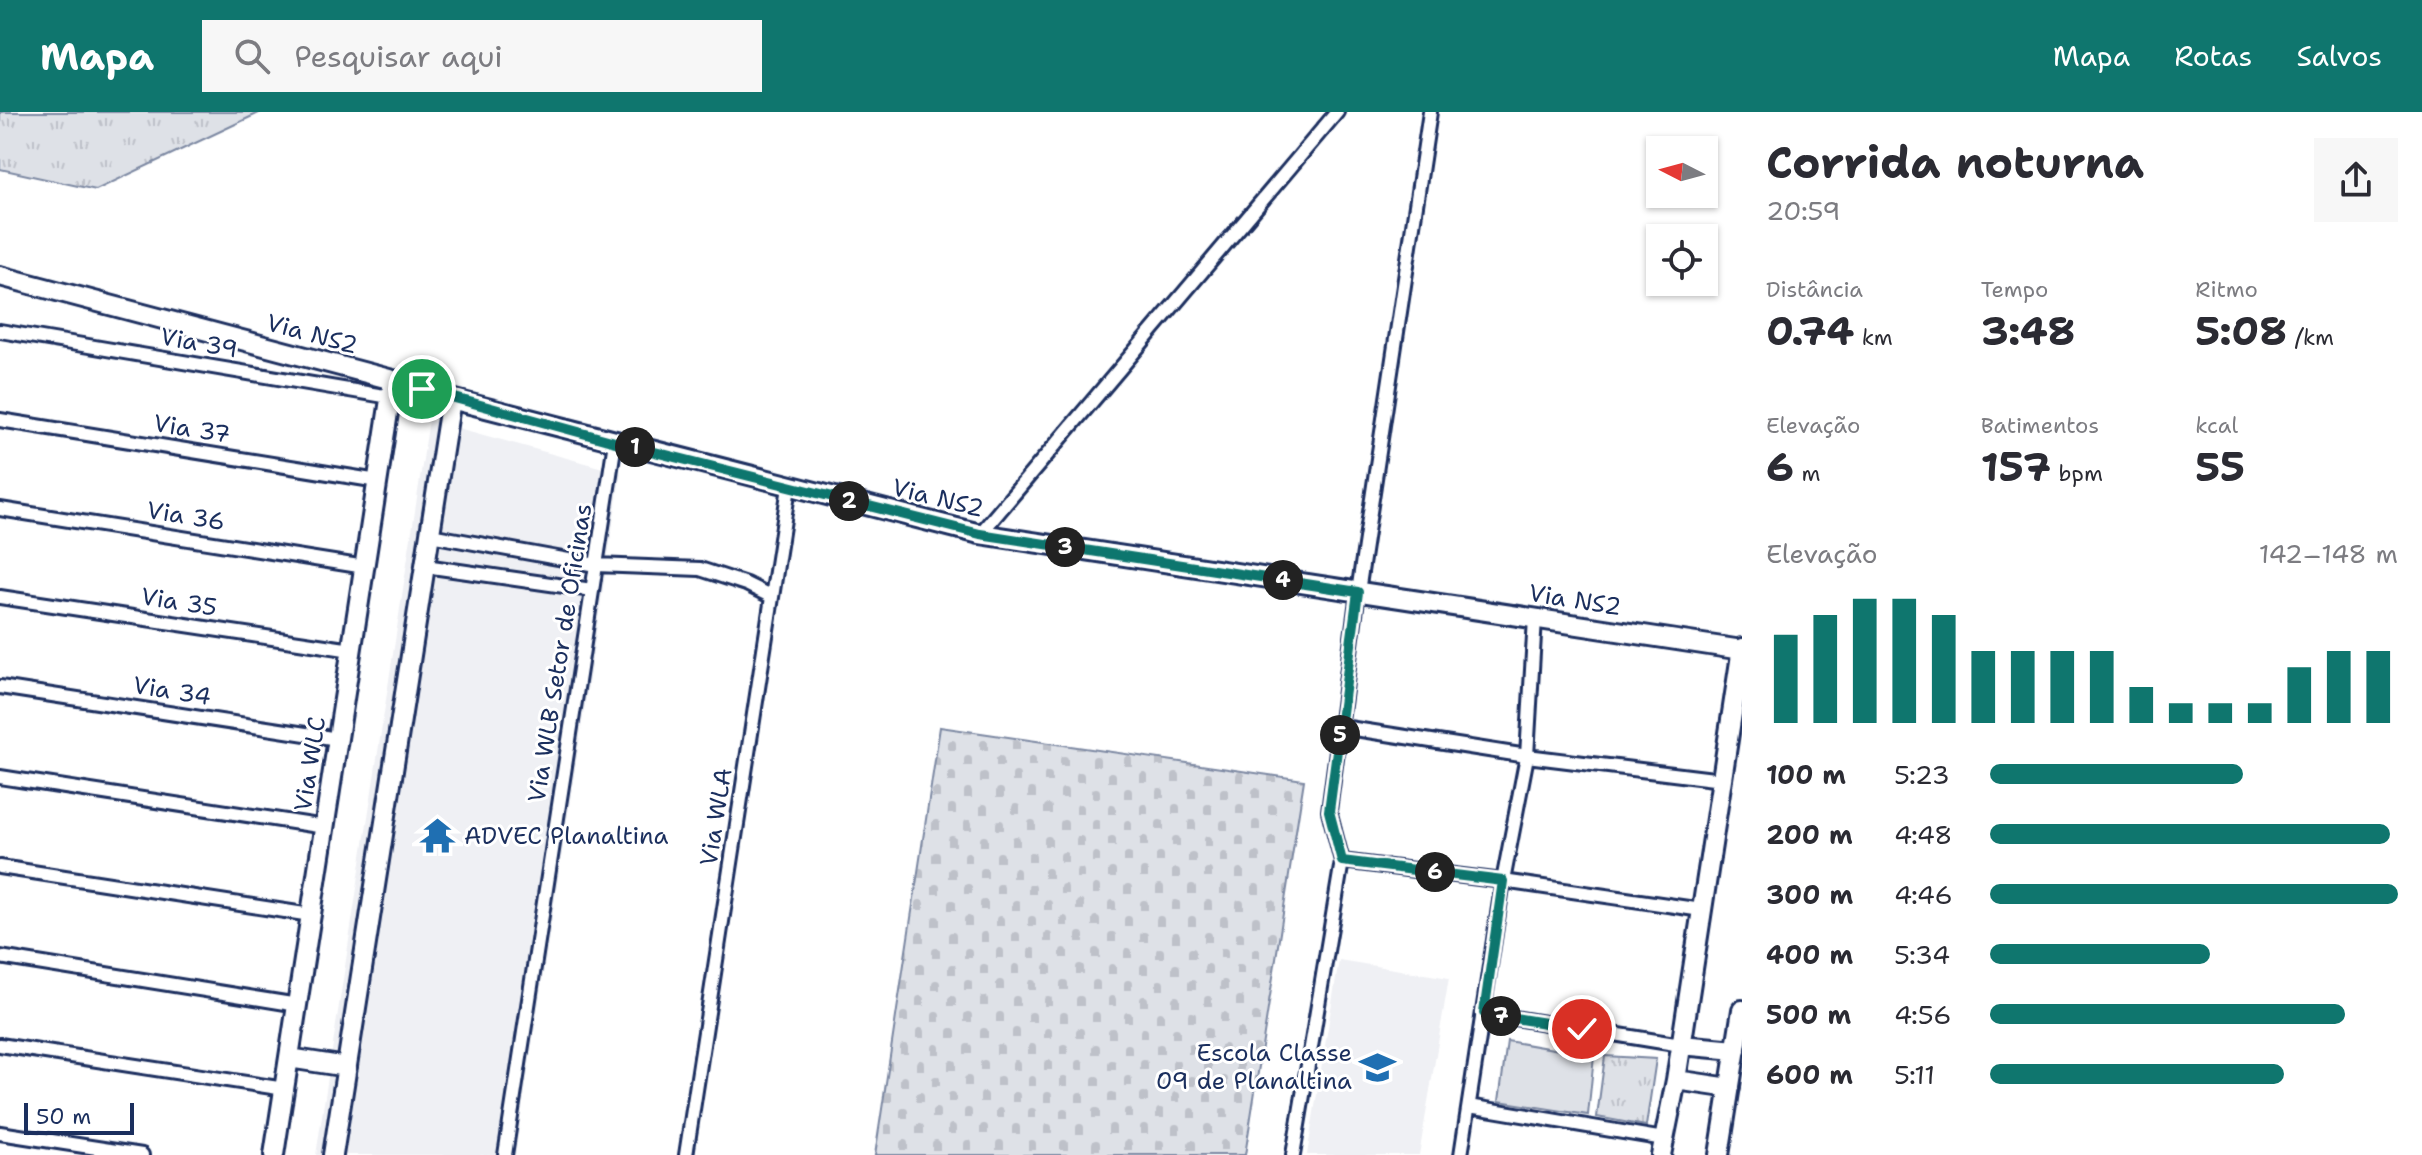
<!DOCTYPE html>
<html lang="pt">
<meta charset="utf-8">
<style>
body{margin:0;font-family:"Shantell Sans",sans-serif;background:#f7f7f7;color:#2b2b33;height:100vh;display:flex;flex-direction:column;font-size:30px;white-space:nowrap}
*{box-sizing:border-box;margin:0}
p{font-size:26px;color:#7c7c81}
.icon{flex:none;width:44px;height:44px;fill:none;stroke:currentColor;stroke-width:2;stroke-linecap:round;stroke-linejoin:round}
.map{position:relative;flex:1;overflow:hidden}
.side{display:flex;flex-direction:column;background:#fff;width:680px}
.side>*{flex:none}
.needle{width:52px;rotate:276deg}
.buttons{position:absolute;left:1646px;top:24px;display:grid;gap:16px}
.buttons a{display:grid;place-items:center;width:72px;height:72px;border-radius:0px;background:#fff;box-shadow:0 2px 6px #0004;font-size:40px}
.scale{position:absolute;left:24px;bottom:20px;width:110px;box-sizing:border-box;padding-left:8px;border:4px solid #1b2f5e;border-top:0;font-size:22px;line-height:28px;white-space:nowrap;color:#1b2f5e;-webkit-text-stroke:6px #fff;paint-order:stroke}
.pin{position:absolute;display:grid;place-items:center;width:68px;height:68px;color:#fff;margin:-34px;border:4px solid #fff;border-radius:50%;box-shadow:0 2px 8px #0007}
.km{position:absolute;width:40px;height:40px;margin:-20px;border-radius:50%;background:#222;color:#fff;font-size:22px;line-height:40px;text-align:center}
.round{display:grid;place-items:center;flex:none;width:84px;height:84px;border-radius:0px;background:#f7f7f7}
.headline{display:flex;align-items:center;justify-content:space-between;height:136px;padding:0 24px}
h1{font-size:44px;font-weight:700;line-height:60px}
.stats{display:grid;grid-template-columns:repeat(3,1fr);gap:12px;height:136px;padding:8px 24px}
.stats div{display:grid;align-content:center}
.stats b{font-size:40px;font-weight:700}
.stats small{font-size:22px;font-weight:400}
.stats p{font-size:22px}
.chart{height:224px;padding:16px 24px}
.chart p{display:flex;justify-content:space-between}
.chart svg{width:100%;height:144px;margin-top:8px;stroke:#0f766e;stroke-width:6}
ul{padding:0 24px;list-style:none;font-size:26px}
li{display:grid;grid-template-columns:128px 96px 1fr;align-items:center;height:60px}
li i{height:20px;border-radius:10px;background:#0f766e}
header{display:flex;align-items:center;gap:48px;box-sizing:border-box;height:112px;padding:0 40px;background:#0f766e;color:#fff}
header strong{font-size:38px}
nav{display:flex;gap:44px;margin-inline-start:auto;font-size:28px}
.search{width:560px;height:72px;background:#f7f7f7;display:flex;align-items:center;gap:20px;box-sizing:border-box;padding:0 28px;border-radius:0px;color:#7c7c81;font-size:30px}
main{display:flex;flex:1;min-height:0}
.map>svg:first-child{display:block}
</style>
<header>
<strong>Mapa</strong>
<div class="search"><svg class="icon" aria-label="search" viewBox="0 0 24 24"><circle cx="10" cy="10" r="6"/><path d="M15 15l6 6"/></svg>Pesquisar aqui</div>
<nav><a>Mapa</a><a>Rotas</a><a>Salvos</a></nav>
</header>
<main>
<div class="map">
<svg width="1742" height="1043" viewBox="0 0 1742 1043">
<defs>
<pattern id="grass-tufts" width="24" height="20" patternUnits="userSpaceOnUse" patternTransform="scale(2)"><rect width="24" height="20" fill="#dee1e7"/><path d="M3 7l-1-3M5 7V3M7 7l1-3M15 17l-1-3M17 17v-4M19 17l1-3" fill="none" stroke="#bec1c9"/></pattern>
<pattern id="cemetery-stones" width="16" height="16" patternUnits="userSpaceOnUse" patternTransform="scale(2)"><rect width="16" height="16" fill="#dee1e7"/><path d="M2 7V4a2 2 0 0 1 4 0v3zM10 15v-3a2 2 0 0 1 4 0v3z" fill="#bec1c9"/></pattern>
</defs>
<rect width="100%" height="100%" fill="#fff"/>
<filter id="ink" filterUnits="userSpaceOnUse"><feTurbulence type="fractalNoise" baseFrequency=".0125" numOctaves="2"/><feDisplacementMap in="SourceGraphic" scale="16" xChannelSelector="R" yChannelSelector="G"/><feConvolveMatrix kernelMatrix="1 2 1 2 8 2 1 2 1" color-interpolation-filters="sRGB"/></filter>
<g filter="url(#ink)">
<path fill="#eff0f4" d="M429 308 621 361 515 1043H316Z
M1339 848 1449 866 1419 1043H1307Z"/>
<path fill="url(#grass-tufts)" stroke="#7c88a2" stroke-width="2" d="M0 0H261L96 78 0 57Z
M1605 944 1656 947 1646 1014 1597 1005Z"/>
<path fill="url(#cemetery-stones)" stroke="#7c88a2" stroke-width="2" d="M940 615 1304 668 1245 1043H875Z"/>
<path fill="#dee1e7" stroke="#7c88a2" stroke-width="2" d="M1507 929 1594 944 1588 1003 1499 989Z"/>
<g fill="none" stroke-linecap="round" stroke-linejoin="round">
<defs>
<path id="street" d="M0 219 390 285
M0 308 378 369
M0 397 365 455
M980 422 1337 0
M430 423 596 453 700 457 746 472 772 485
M425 454 592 478
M0 485 352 538
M0 575 338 627
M1342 615 1527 644 1722 668
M0 665 325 715
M1342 749 1503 769 1702 798
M0 755 311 803
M0 845 298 893
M1484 901 1681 933
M0 933 285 977
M1469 994 1664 1027
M0 1021 142 1043
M505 1043 615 330
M686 1043 789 375
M1293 1043 1342 749 1329 699 1358 480 1430 0
M1461 1043 1503 769 1527 644 1535 506"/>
<path id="secondary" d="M0 164 393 268 451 287 980 422 1742 538
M1681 933 1736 938
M289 946 347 955
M1676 968 1730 976
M274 1043 393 268
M333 1043 451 287
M1661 1043 1676 968 1742 536
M1719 1043 1742 898"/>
</defs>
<use href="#street" stroke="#1b2f5e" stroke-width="18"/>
<use href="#secondary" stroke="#1b2f5e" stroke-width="24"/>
<use href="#street" stroke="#fff" stroke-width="12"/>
<use href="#secondary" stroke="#fff" stroke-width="18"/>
</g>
</g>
<g fill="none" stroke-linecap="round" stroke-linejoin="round" filter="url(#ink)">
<defs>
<path id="route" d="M422 277 615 330 980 422 1358 480 1329 699 1342 749 1503 769 1484 901 1582 917"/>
</defs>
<use href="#route" stroke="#fff" stroke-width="16"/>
<use href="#route" stroke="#0f766e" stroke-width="10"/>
</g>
<defs>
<symbol id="temple-bare" viewBox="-9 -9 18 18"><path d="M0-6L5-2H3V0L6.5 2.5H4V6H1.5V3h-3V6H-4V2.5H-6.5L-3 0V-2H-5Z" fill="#1f6fb2" stroke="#fff" stroke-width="2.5" paint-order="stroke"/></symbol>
<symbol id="school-bare" viewBox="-9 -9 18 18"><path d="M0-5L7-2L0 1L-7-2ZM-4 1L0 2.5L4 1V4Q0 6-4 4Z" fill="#1f6fb2" stroke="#fff" stroke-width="2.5" paint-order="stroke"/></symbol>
</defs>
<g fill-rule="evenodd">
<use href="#temple-bare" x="412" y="698" width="51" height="51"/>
<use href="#school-bare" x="1352" y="930" width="51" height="51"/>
</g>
<g text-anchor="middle" stroke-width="6" stroke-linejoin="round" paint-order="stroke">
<g font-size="24" fill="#1b2f5e" stroke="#fff">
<text transform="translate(312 222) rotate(15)" y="8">Via NS2</text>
<text transform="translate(199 231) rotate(10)" y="8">Via 39</text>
<text transform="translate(192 317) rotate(9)" y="8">Via 37</text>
<text transform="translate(938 386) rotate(14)" y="8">Via NS2</text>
<text transform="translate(186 404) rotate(9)" y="8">Via 36</text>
<text transform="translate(1575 488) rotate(9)" y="8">Via NS2</text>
<text transform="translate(179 490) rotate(9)" y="8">Via 35</text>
<text transform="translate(560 541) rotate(-81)" y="8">Via WLB Setor de Oficinas</text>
<text transform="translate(172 579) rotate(9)" y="8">Via 34</text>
<text transform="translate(310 652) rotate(-81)" y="8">Via WLC</text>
<text transform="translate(716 705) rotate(-81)" y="8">Via WLA</text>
</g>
<g font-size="24" fill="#1b2f5e" stroke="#fff" text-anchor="start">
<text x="464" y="732">ADVEC Planaltina</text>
<text x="1352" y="949" text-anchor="end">Escola Classe<tspan x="1352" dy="28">09 de Planaltina</tspan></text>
</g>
</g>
</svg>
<div class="buttons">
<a><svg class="needle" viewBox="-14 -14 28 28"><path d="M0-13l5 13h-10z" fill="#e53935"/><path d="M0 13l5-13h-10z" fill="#7c7c81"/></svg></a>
<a><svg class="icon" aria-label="locate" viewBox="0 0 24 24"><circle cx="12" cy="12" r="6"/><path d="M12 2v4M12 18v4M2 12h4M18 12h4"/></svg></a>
</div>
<div class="scale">50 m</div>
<div class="pin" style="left:422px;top:277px;background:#1e9e55"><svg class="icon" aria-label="arrive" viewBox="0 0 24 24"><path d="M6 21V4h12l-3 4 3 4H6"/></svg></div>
<div class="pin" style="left:1582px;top:917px;background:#d93025"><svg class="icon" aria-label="check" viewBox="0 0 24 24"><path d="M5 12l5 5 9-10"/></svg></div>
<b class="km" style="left:635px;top:335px">1</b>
<b class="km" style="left:849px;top:389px">2</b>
<b class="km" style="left:1065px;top:435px">3</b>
<b class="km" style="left:1283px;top:468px">4</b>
<b class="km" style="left:1340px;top:623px">5</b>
<b class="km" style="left:1435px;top:760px">6</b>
<b class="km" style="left:1501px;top:904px">7</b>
</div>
<section class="side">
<div class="headline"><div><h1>Corrida noturna</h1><p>20:59</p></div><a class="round"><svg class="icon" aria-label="share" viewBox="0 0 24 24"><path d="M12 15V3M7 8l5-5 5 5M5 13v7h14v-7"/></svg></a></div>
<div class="stats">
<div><p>Distância</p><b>0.74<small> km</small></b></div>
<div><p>Tempo</p><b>3:48</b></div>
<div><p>Ritmo</p><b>5:08<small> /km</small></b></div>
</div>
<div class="stats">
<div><p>Elevação</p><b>6<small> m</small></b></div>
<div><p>Batimentos</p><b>157<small> bpm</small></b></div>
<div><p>kcal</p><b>55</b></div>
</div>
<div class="chart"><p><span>Elevação</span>142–148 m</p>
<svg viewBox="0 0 160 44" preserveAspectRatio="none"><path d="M5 44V17M15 44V11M25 44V6M35 44V6M45 44V11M55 44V22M65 44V22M75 44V22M85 44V22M95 44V33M105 44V38M115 44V38M125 44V38M135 44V27M145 44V22M155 44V22"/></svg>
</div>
<ul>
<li><b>100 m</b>5:23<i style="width:62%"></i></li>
<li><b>200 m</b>4:48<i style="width:98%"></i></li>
<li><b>300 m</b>4:46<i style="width:100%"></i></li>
<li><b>400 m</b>5:34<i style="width:54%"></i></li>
<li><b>500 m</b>4:56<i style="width:87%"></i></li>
<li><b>600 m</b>5:11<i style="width:72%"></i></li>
</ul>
</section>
</main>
